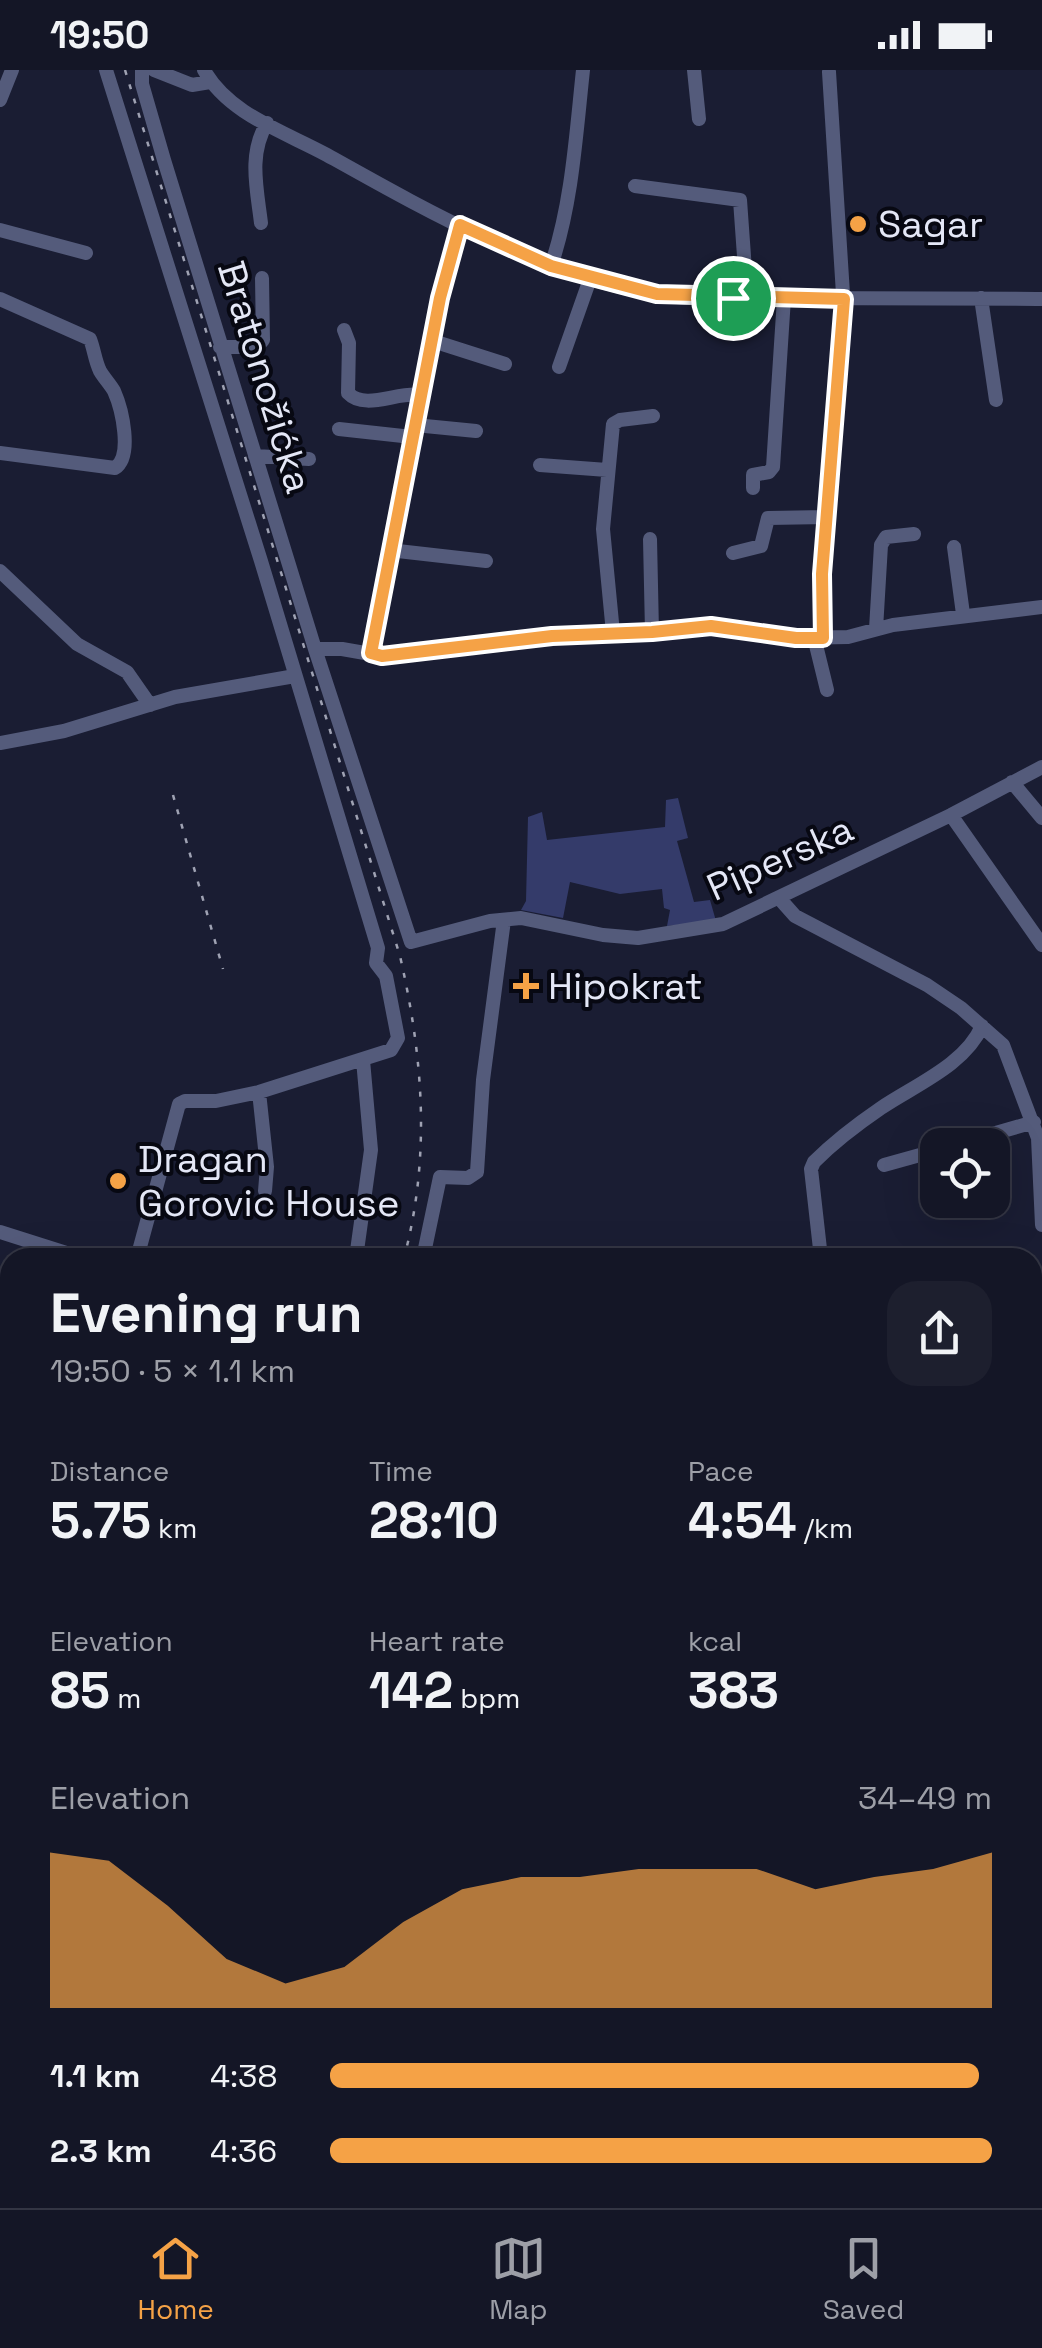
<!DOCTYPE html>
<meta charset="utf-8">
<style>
body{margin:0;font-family:"Space Grotesk",sans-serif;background:#1d1f2e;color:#f1f3f6;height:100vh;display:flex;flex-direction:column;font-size:38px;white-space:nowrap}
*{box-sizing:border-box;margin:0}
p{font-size:32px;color:#9d9fa7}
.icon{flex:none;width:55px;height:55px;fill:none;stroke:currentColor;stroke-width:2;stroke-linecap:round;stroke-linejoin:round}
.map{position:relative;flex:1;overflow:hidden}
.sheet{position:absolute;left:0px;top:1178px;width:1042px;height:962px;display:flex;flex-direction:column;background:#141626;border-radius:30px 30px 0 0;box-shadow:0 10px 40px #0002,0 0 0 2px #333543}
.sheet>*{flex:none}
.fabs{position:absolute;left:920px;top:1058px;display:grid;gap:20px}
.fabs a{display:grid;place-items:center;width:90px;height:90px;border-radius:20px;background:#141626;box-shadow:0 10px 40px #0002,0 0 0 2px #333543;font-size:50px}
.pin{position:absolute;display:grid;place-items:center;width:85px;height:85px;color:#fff;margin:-42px;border:5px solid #fff;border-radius:50%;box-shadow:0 2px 10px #0007}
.round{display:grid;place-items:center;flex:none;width:105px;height:105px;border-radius:30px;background:#1d1f2e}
.head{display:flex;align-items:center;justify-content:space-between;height:170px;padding:0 50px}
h1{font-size:55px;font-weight:700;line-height:75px}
.stats{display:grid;grid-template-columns:repeat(3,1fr);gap:15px;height:170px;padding:10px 50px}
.stats div{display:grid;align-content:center}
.stats b{font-size:50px;font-weight:700}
.stats small{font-size:28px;font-weight:400}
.stats p{font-size:28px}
.chart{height:280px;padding:20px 50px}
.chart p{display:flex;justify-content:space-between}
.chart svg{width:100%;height:180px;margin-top:10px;fill:#f5a246;opacity:.7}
ul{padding:0 50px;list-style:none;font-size:32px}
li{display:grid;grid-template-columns:160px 120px 1fr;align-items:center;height:75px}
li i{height:25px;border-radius:12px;background:#f5a246}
.status{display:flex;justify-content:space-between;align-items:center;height:70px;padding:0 50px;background:#141626;direction:ltr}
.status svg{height:28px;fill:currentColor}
.tabs{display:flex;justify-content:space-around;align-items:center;height:140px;border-top:2px solid #333543;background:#141626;font-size:28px;color:#9d9fa7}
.tabs a{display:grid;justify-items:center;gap:5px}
.tabs .current{color:#f5a246}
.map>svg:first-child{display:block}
</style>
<div class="status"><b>19:50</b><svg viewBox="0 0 49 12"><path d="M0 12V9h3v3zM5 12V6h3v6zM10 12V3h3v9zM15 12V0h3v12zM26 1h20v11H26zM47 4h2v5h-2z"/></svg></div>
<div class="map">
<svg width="1042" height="2138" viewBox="0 0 1042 2138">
<rect width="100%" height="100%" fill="#1a1d33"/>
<path fill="#343b6a" d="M678 728 688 768 677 771 694 832 710 830 716 851 667 856 670 840 664 838 662 819 620 824 570 812 563 848 521 840 526 831 528 747 542 742 547 770 665 757 666 730Z
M0 1305 10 1308V1558L0 1564Z
M1042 1704V2138H826L823 2130H1032V1733Z"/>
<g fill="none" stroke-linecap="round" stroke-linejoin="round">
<path stroke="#040029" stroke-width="18" d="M0 1827 10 1828
M236 2130C262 2138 294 2137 320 2130"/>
<path stroke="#545b7b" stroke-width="14" d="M106 0 261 491 378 878 376 893 386 906 398 968 391 980 259 1022 216 1031H185L179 1034 137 1188
M142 0V14L164 90 315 579H342L382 586 552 566 652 562 711 556 795 568 848 567 893 555 1042 537
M154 0 192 15 210 12
M204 0C228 44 285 62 327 85 429 142 538 204 654 224 696 231 741 228 783 228 870 229 956 228 1042 229
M694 0 699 49
M0 30 12 0
M635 116 740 130 747 228
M261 153C257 119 248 84 267 53
M0 160 86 183
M551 196C572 134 576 65 583 0
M981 228 996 330
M0 229 90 269C94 279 95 291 100 301 104 308 110 314 114 321 122 339 133 386 115 398L0 383
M344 260 349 273 348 323C365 341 398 321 421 325
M433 271 505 294
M220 277H257L263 270 262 208
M559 297 590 209
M415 355 476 361
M339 359 412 367
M255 386 309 389
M540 395 607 400
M753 418V405L769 402 773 397 784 228
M650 469 652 562
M954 477 963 544
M389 480 486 491
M733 483 761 476 768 448 826 447
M0 501 77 574 127 602 150 635
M876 559 881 475 886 467 914 464
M613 563 603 459 613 354 620 350 653 346
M814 567 827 620
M823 567 822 504 844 240 829 2
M315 579 411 872 490 851 521 848 603 865 638 868 723 854 951 745 1042 697
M371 583 440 228 460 155
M0 673 64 661 175 627 295 606
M1012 712 1042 748
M951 745 1042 875
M779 828 795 846 927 915 961 938 1003 975 1038 1068 1042 1155
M259 1022 267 1097 265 1121
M954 1075 1034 1052
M884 1095 938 1080
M0 1162 82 1188
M356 1188 371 1080 363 990
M423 1188 440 1107 468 1108 477 1102 483 1010 504 850
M821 1188 811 1099 814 1092C833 1073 859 1053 881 1038 915 1015 965 995 982 956
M1032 1222 1042 1207
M0 1569 10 1564
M0 2105 11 2138
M109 2130 135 2138
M595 2130 608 2138"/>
<path stroke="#8996d8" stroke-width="18" d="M1032 1615 1042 1609
M804 2130 808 2138"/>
<path stroke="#9fa2b3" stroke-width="2.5" stroke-dasharray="5 10" stroke-linecap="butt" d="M125 0 400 886C423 987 431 1086 404 1188
M173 725 223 899
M281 2130 283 2138"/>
</g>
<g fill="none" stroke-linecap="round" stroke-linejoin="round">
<defs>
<path id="route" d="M460 155 551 196 657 224 844 229 822 504 823 568H796L711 556 652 562 552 566 382 586 371 583 440 228Z"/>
</defs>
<use href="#route" stroke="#fff" stroke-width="20"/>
<use href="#route" stroke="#f5a246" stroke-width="12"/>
</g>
<g fill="#f5a246" stroke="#070812" stroke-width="4">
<circle cx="858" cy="154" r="10"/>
<path d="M521 901h10v10h10v10h-10v10h-10v-10h-10v-10h10z"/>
<circle cx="118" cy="1111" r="10"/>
</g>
<g text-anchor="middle" stroke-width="8" stroke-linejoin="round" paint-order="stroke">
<g font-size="38" fill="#e4e7f6" stroke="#070812" text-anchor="start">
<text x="878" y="167">Sagar</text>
<text x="548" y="929">Hipokrat</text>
<text x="138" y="1102">Dragan<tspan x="138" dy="44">Gorovic House</tspan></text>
</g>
<g font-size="38" fill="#e4e7f6" stroke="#070812">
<text transform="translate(265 307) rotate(73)" y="13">Bratonožićka</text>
<text transform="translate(780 788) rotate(-24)" y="13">Piperska</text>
</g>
</g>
</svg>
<div class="fabs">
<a><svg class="icon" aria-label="locate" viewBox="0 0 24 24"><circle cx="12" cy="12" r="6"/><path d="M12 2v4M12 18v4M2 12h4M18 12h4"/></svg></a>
</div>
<div class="pin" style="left:733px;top:228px;background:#1e9e55"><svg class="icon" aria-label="arrive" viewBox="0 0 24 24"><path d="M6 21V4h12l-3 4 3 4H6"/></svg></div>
<section class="sheet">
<div class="head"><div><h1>Evening run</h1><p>19:50 · 5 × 1.1 km</p></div><a class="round"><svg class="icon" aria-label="share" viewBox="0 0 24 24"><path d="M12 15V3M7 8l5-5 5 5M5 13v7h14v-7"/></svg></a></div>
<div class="stats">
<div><p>Distance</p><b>5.75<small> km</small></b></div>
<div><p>Time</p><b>28:10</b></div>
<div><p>Pace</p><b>4:54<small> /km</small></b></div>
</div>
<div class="stats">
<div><p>Elevation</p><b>85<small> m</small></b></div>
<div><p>Heart rate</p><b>142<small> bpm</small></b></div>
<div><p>kcal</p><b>383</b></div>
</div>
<div class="chart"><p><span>Elevation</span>34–49 m</p>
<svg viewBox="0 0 160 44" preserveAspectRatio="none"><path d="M0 44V6L10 8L20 19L30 32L40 38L50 34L60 23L70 15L80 12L90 12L100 10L110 10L120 10L130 15L140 12L150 10L160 6V44z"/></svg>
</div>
<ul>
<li><b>1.1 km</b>4:38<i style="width:98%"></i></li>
<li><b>2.3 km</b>4:36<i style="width:100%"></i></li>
</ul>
</section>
</div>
<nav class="tabs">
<a class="current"><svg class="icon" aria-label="home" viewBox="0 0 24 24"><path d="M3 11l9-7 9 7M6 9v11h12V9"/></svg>Home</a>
<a><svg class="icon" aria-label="map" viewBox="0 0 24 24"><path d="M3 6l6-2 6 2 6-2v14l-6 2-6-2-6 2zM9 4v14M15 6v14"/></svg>Map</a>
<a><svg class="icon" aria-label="saved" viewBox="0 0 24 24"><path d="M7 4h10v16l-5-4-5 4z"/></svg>Saved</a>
</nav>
